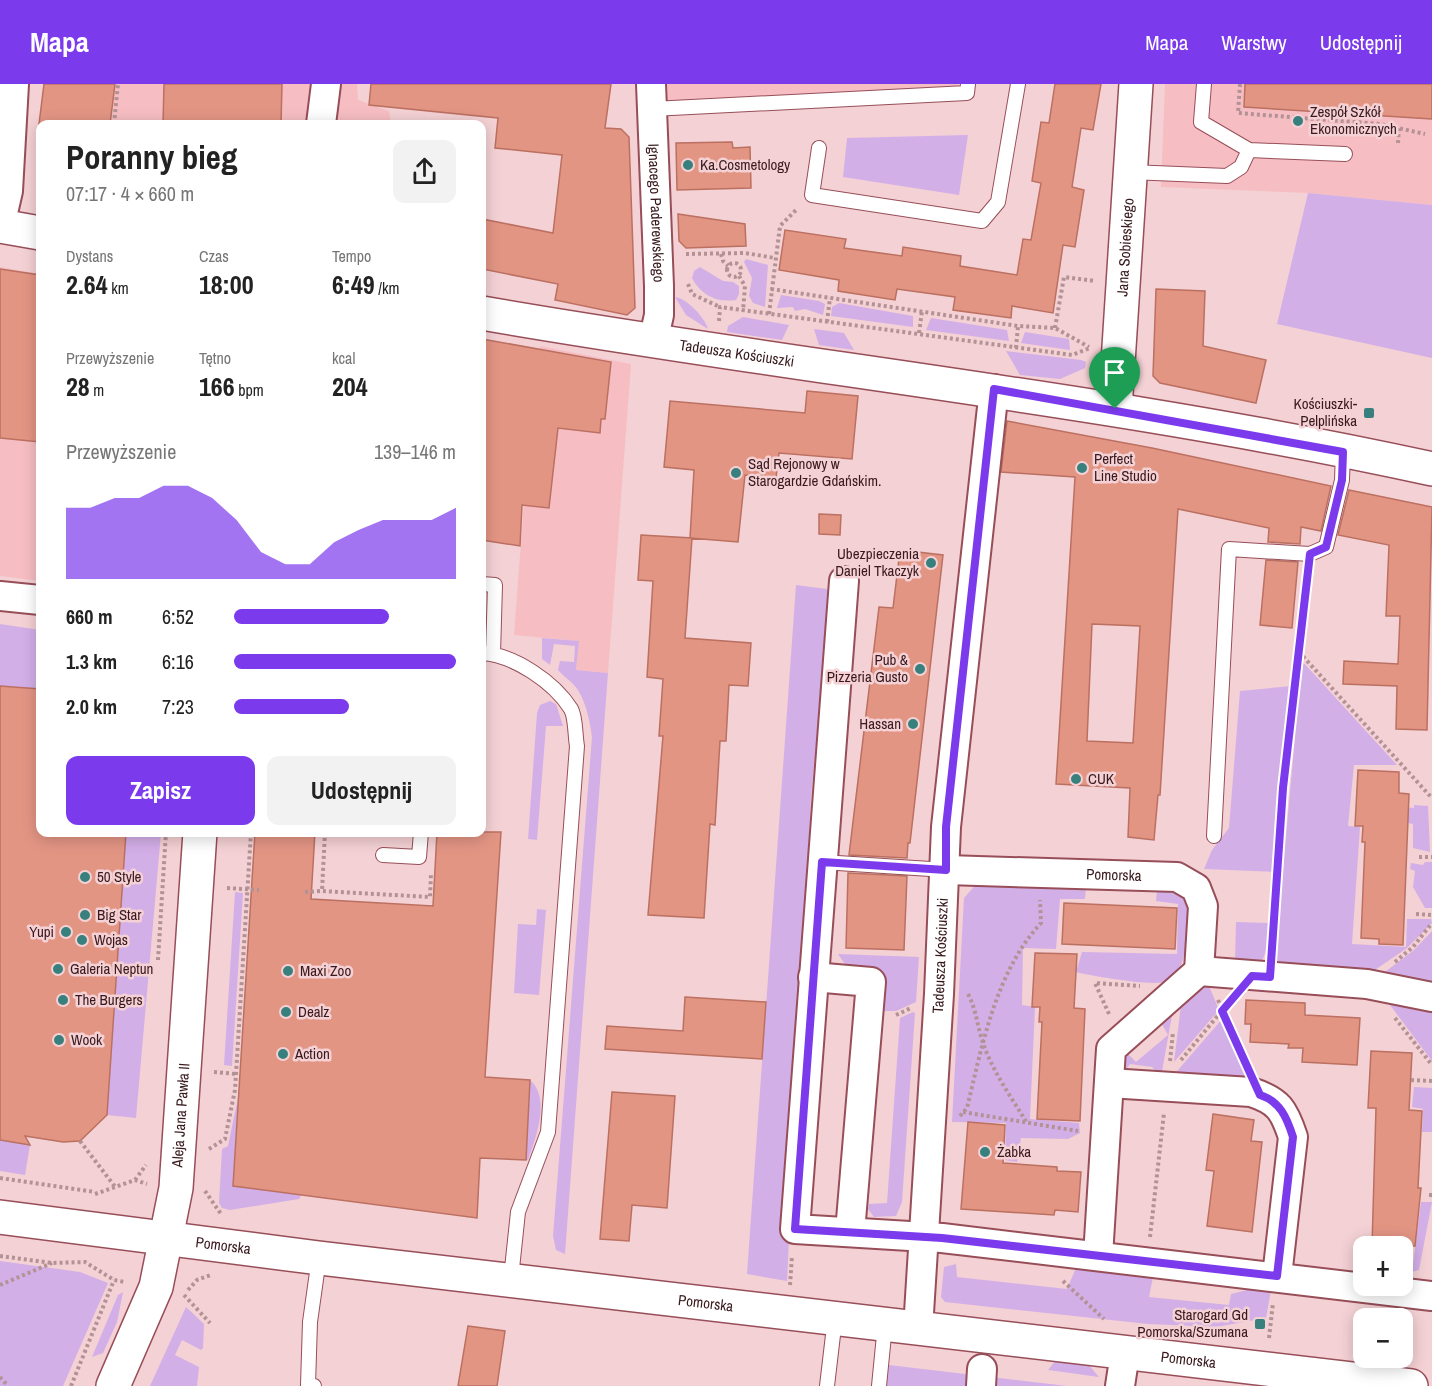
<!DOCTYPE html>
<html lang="pl">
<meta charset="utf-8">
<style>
body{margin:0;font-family:"Archivo Narrow",sans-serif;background:#f2f2f2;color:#222;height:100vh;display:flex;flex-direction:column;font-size:22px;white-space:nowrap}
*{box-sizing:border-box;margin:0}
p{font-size:20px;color:#767676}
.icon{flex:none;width:33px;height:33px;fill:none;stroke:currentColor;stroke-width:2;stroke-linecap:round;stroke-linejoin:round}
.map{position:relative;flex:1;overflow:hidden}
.details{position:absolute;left:36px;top:36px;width:450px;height:717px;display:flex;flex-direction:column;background:#fff;border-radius:12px;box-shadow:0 3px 15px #0003}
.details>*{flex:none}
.tools{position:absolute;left:1353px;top:1152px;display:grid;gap:12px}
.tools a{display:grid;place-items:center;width:60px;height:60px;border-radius:12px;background:#fff;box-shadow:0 3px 15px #0003;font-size:30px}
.pin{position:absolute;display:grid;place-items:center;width:51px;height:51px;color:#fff;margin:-62px -26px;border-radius:50% 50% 50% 0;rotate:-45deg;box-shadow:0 0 6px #0007}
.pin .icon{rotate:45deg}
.round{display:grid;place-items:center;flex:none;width:63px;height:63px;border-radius:12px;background:#f2f2f2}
.headline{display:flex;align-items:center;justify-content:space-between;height:102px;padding:0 30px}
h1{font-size:33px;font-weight:700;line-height:45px}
.metrics{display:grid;grid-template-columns:repeat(3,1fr);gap:9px;height:102px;padding:6px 30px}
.metrics div{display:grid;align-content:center}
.metrics b{font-size:26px;font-weight:700}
.metrics small{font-size:16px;font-weight:400}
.metrics p{font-size:16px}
.chart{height:168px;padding:12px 30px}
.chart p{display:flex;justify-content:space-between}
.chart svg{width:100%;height:108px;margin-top:6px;fill:#7c3aed;opacity:.7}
.primary-button{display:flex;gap:12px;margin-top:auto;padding:12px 30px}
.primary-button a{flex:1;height:69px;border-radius:12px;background:#7c3aed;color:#fff;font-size:24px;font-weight:700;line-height:69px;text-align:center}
.primary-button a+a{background:#f2f2f2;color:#222}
ul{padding:0 30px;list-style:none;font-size:20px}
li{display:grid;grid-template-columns:96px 72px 1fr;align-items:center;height:45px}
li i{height:15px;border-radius:8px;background:#7c3aed}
header{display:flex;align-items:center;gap:36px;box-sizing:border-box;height:84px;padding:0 30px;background:#7c3aed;color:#fff}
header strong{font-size:28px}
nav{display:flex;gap:33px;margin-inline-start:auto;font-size:21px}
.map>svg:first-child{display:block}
</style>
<header>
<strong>Mapa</strong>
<nav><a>Mapa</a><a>Warstwy</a><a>Udostępnij</a></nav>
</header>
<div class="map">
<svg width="1432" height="1302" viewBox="0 0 1432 1302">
<rect width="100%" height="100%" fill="#f4d1d4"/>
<path fill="#f6bec3" d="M44 0H357L358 16 389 27 391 40H40V57H37Z
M665 0H958L957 3 666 17Z
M1165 0H1432V121L1308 109 1161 103Z
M0 183 40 190V497L0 492Z
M540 262 631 280 608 589 576 586 578 557 514 551 532 312Z"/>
<path fill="#d3afe8" d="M968 51 959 111 843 93 847 54Z
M1308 109 1432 121V274L1277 240Z
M746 175 768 181 765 223 753 219 749 212 752 194 744 178Z
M700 183 723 197 733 198 739 202V210L736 216C716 219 701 211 692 194L694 187Z
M781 211 819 217 825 220 823 231 805 225 795 227 793 223 777 224Z
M675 213C687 214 705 234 708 245L686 231Z
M839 219 913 232V243L831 232 832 223Z
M743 233 789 241 782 256 727 248 728 242Z
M931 234 1007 246 1009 257 926 246Z
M814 245 844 249 854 266 819 261Z
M1025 248 1069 255 1070 266 1021 259Z
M1006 267 1081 276 1086 278 1085 284 1060 295 1020 291Z
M796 501 827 505 830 514 811 713 787 1197 747 1190Z
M0 540 40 546V605L0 602Z
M542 554 579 557 576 586 608 589 565 1170 556 1166 553 1152 592 653C590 637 585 611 572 599 568 595 562 591 558 586L560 577 574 578 575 562 554 560 550 581 542 575Z
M1302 577 1397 681H1354L1348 742 1360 743 1352 860 1406 863 1407 835H1431L1432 839 1407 864 1369 890 1274 882Z
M1292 602 1275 788 1204 785 1212 766 1229 744 1240 607Z
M550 617 556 620 563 642H546L537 756 528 755 537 629 540 621Z
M1414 721 1428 722 1430 768 1413 764V740L1402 738V723L1414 724Z
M126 749H161L136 1034 107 1031Z
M1425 778H1432V824H1425L1413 803 1415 787 1410 785 1411 779 1423 781Z
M979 797 1086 802 1085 815H1060L1056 865 1023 864 1022 921 1035 923 1030 1035 1079 1039 1080 1049 1068 1055 1021 1054 1017 1078 1005 1076 1006 1039 952 1038 964 814Z
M1157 806C1167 806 1180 804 1186 814 1191 824 1186 873 1180 883 1177 888 1169 896 1163 898 1151 902 1091 892 1076 888L1082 868 1177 870 1178 820 1156 817Z
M235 808 243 809 232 982 224 981Z
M537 825 546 826 539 911 514 909 518 840 536 841Z
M1236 838 1269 839 1267 864 1261 880 1235 878Z
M1432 847V903L1381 891 1414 866Z
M838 870 919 873 916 918 896 927H878Z
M1207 897 1219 926 1174 978 1182 913Z
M1387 917 1432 925V977Z
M1174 920 1161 993 1152 983 1130 980 1122 991 1123 965 1136 978 1168 951 1158 933Z
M913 928 915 929 902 1118 896 1132 874 1133 868 1125 869 1120 887 1119 900 934Z
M1223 934 1250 1001 1172 993Z
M530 996C551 1014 536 1053 528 1076H526Z
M1414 1003 1432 1004V1048H1422L1423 1025 1412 1023Z
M239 1009 302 1110 299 1115 230 1126 222 1124 219 1119 222 1065 228 1062Z
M0 1056 30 1061 25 1091 0 1087Z
M1421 1118H1432L1419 1186 1412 1188Z
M0 1177 80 1188 108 1199 63 1302H0Z
M956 1180 957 1193 1067 1205 1076 1184 1153 1193 1149 1213 1229 1221 1231 1210 1259 1203 1271 1206 1266 1234 1216 1243 1148 1240 945 1218 941 1213 944 1183Z
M123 1208 117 1238 103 1269 92 1273 118 1211Z
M186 1223 204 1240 203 1264 201 1266 182 1256 175 1271 199 1283 197 1302H150Z
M1056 1276 1088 1280 1099 1293 1048 1286Z
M889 1281 1067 1302H886Z"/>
<path fill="#e39584" stroke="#bb7061" stroke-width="1.5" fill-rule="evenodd" d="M44 0H115L110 40H39Z
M164 0H282L281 40H163Z
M371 0H611L605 44 621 45 629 53 635 224 627 231 555 216 558 200 482 185V135L553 149 562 71 495 64 498 34 369 21Z
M1055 0H1101L1093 46 1081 44 1072 103 1084 106 1075 163 1063 161 1053 229 1012 222 1011 234 953 226 955 213 897 205 895 216 838 207 839 196 779 186 785 146 846 155 844 164 902 172 903 163 961 172 960 182 1017 191 1023 155 1031 156 1041 99 1032 97 1041 38 1049 39Z
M1245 0H1432V35L1244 23Z
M732 58 733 64 750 63 751 104 677 106 676 59Z
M678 130 745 140 746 162 686 164 679 157Z
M0 185 40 191V358L0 354Z
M1156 205 1205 207 1203 262 1266 276 1256 319 1160 299 1153 292Z
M482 255 611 278 605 335H601L600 349 558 344 549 424 522 421 520 462 482 456Z
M807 307 858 312 852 375 779 369 776 394 745 391 738 458 690 454 694 386 664 383 670 317 805 329Z
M1007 337 1152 364 1331 402 1321 447 1301 443 1300 460 1268 458 1269 444 1178 425 1160 711H1158L1154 756 1128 753 1130 704 1056 700 1075 393 1001 388ZM1092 540 1140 542 1133 659 1087 657Z
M1349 406 1432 423 1427 646 1396 645 1397 602 1343 600 1344 577 1398 580 1400 532H1386L1389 461 1338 451Z
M819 430 841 431 840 451 819 450Z
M641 451 692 454 685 554 751 559 748 602 729 601 726 657H720L715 741 710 740 704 834 648 831 663 652H659L663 595 647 593 653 497 638 496Z
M900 466 943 471 910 759H908L907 774 849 771 879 523 893 524Z
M1266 476 1298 478 1292 544 1260 541Z
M0 602 40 605V748H126L107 1031 80 1057 63 1058 25 1052 30 1061 0 1056Z
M1358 686 1399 688V709L1409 710 1403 861 1379 860V855L1361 854 1365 758H1362L1363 742H1355Z
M255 748H315L311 815 433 822 437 748H501L485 993 530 996 526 1076 480 1074 477 1134 233 1102Z
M848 789 907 792 904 866 846 864Z
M1064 819 1177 824 1175 865 1062 860Z
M1035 869 1077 870 1074 924 1085 925 1080 1037 1037 1035 1042 938H1039L1040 923H1032Z
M685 913 766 918 762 975 605 965 607 942 683 947Z
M1246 916 1305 919V931L1360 934 1357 981 1302 978 1303 964H1288L1289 960 1250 958 1251 940H1245Z
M1371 967 1412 969 1409 1026 1422 1027 1418 1104H1421L1415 1162H1372L1376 1024H1368Z
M612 1008 675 1012 667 1124 632 1121 629 1157 600 1155Z
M1213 1030 1254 1036 1251 1057 1262 1058 1252 1148 1207 1142 1214 1087 1206 1086Z
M968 1038 1005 1041 1003 1079 1057 1083V1087L1081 1088 1078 1128 1055 1126 1054 1131 961 1125Z
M468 1242 505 1247 497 1302H458Z"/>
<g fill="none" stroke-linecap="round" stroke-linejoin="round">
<defs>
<path id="lane" d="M1204 0 1201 38 1249 66
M652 25 967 9 968 0
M819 64 812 111 982 137 998 118 1018 0
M1130 88 1227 92 1241 83 1249 66 1345 70
M482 500 495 501 493 570
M482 569C514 571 554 598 571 625 576 634 575 652 577 662L548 1048 518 1128 511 1194
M1214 752 1229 465 1310 470 1326 463 1342 396 1343 367
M383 771 419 773 421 748
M822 778 946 786
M314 1302 308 1301 310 1238 319 1174
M827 1302 835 1234
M879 1302 885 1241"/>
<g id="street">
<path id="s1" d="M651 0 659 202V231L653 258"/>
<path d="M321 40 326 0"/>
<path d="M0 142 8 107 14 0"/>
<path d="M844 497 795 1145 942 1154 1432 1212"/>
<path d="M0 512 40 516"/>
<path id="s2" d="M946 786 1177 793 1196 804 1203 822 1199 887 1111 965 1098 1172"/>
<path d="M1199 887 1367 900 1432 913"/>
<path d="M813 893 871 898 850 1148"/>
<path d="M1109 999 1251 1008C1279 1017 1284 1026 1293 1053L1277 1192"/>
<path id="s3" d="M918 1245 939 910 946 743 994 305"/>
<path d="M981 1302 982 1285"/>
<path d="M1120 1302 1125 1269"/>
</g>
<g id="secondary">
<path d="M0 142 40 149"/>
<path id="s4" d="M482 229C798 284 1118 316 1432 385"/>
<path id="s5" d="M1115 325 1136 0"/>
<path id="s6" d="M0 1133 319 1174 1411 1302"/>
<path id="s7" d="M113 1302 156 1203 176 1104 200 748"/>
</g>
</defs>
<use href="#lane" stroke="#974e58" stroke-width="16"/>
<use href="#street" stroke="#974e58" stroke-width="32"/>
<use href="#secondary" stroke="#974e58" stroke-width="36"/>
<path stroke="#b39295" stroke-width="4" stroke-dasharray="3 3" stroke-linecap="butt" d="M1240 0 1238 29 1380 40 1425 50
M114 40 118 0
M1398 59 1399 43
M686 170 745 169 775 174
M721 170 723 177 728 182
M727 186a7 7 0 1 1 14 0a7 7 0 1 1-14 0Z
M739 192 745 202 743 227
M688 200 692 210 720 223
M771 205 1018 242 1055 244 1089 263
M769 230 780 142 797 125
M719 237 720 223 1072 271 1090 264
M827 238 830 214
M1055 244 1064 193 1095 197
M919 249 922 227
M1016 264 1018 242
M1299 568 1431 713
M325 748 322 807 430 813 431 789
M1419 773H1432
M227 804 259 806
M305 808 322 807
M1416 830 1432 831
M1272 867 1283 704 1307 489
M158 876 166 748
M1395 878 1413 863 1432 839
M968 910C976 925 977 940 982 956 991 985 1011 1013 1027 1039
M1218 916 1246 980
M1109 930 1095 899 1140 902
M896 931 911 924
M1395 934 1432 981
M1181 976 1230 917
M1170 977 1173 948
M214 988 236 990
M1411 996 1432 997
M963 1028 1078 1047
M960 1032 967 1024C982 962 996 887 1041 839L1040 816
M80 1057 116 1104
M209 1065 225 1055 235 1006 251 748
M0 1094 95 1108
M135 1096 146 1081
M205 1107 221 1130
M95 1110 135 1096 147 1100
M1429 1111H1432
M1150 1153 1164 1029
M0 1172 52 1179 85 1178 114 1196 125 1198
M1063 1197 1104 1235
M0 1201 52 1179
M790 1201 792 1172
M188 1206 197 1196 211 1191
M184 1211 210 1239
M1269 1254 1273 1219
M0 1293 8 1302
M71 1302 114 1196"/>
<use href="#lane" stroke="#fff" stroke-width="14"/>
<use href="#street" stroke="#fff" stroke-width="28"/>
<use href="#secondary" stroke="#fff" stroke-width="33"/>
</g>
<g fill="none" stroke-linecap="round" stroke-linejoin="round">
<defs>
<path id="route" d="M994 305 1343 368 1342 396 1326 463 1310 470 1283 704 1270 893 1252 892 1222 927 1260 1011C1280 1017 1287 1034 1293 1053L1277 1192 942 1154 795 1145 822 778 946 786V743Z"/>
</defs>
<use href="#route" stroke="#fff" stroke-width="12"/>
<use href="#route" stroke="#7c3aed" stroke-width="8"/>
</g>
<g fill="#38807e" stroke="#f4d1d4" stroke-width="2">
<circle cx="1298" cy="37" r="6"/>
<circle cx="688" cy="81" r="6"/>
<rect x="1363" y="323" width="12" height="12" rx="3"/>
<circle cx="1082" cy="384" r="6"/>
<circle cx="736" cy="389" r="6"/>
<circle cx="931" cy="479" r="6"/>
<circle cx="920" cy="585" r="6"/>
<circle cx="913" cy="640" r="6"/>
<circle cx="1076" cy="695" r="6"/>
<circle cx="85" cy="793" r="6"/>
<circle cx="85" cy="831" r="6"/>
<circle cx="66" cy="848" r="6"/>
<circle cx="82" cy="856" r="6"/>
<circle cx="58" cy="885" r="6"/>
<circle cx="288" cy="887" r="6"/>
<circle cx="63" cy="916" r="6"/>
<circle cx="286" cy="928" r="6"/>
<circle cx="59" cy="956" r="6"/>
<circle cx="283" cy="970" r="6"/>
<circle cx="985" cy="1068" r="6"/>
<rect x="1254" y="1234" width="12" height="12" rx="3"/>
</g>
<g text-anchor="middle" stroke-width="5" stroke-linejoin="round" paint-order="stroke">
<g font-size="15" fill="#38191d" stroke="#f4d1d4" text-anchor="start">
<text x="1310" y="33">Zespół Szkół<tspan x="1310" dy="17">Ekonomicznych</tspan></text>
<text x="700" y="86">Ka.Cosmetology</text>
<text x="1357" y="325" text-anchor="end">Kościuszki-<tspan x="1357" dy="17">Pelplińska</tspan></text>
<text x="1094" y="380">Perfect<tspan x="1094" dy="17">Line Studio</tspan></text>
<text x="748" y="385">Sąd Rejonowy w<tspan x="748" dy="17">Starogardzie Gdańskim.</tspan></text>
<text x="919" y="475" text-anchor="end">Ubezpieczenia<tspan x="919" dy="17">Daniel Tkaczyk</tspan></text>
<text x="908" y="581" text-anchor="end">Pub &amp;<tspan x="908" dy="17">Pizzeria Gusto</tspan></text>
<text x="901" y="645" text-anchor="end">Hassan</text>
<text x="1088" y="700">CUK</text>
<text x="97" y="798">50 Style</text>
<text x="97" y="836">Big Star</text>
<text x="54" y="853" text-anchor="end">Yupi</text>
<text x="94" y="861">Wojas</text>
<text x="70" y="890">Galeria Neptun</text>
<text x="300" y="892">Maxi Zoo</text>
<text x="75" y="921">The Burgers</text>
<text x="298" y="933">Dealz</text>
<text x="71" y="961">Wook</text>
<text x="295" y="975">Action</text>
<text x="997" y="1073">Żabka</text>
<text x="1248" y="1236" text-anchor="end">Starogard Gd<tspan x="1248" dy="17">Pomorska/Szumana</tspan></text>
</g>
<g font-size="15" fill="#38191d" stroke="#f4d1d4">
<text dy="5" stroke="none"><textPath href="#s1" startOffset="129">Ignacego Paderewskiego</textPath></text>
<text dy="5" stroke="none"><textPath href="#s5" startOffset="162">Jana Sobieskiego</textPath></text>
<text dy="5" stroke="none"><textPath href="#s4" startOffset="258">Tadeusza Kościuszki</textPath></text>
<text dy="5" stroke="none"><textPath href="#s2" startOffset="168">Pomorska</textPath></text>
<text dy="5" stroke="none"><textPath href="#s3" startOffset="374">Tadeusza Kościuszki</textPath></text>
<text dy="5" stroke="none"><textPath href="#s7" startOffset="282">Aleja Jana Pawła II</textPath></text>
<text dy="5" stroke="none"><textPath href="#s6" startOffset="225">Pomorska</textPath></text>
<text dy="5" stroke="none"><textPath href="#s6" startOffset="711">Pomorska</textPath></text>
<text dy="5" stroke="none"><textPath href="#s6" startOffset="1197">Pomorska</textPath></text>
</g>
</g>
</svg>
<div class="tools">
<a>+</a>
<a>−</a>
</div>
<div class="pin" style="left:1115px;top:325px;background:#1e9e55"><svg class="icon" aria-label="arrive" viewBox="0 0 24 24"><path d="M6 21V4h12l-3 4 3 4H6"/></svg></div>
<section class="details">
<div class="headline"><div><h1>Poranny bieg</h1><p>07:17 · 4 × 660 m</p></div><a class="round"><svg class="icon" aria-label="share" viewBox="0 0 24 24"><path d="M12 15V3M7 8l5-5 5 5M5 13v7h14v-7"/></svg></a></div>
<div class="metrics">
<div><p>Dystans</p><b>2.64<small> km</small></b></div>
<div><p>Czas</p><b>18:00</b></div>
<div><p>Tempo</p><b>6:49<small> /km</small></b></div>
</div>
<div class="metrics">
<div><p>Przewyższenie</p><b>28<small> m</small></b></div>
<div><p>Tętno</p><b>166<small> bpm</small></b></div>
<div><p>kcal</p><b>204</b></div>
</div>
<div class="chart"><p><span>Przewyższenie</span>139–146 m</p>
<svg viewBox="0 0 160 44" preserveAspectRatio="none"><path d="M0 44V15L10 15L20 11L30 11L40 6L50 6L60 11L70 20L80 33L90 38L100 38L110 29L120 24L130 20L140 20L150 20L160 15V44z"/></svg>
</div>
<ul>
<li><b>660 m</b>6:52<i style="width:70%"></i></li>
<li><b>1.3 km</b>6:16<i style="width:100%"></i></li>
<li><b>2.0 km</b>7:23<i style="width:52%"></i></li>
</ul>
<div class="primary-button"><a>Zapisz</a><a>Udostępnij</a></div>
</section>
</div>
